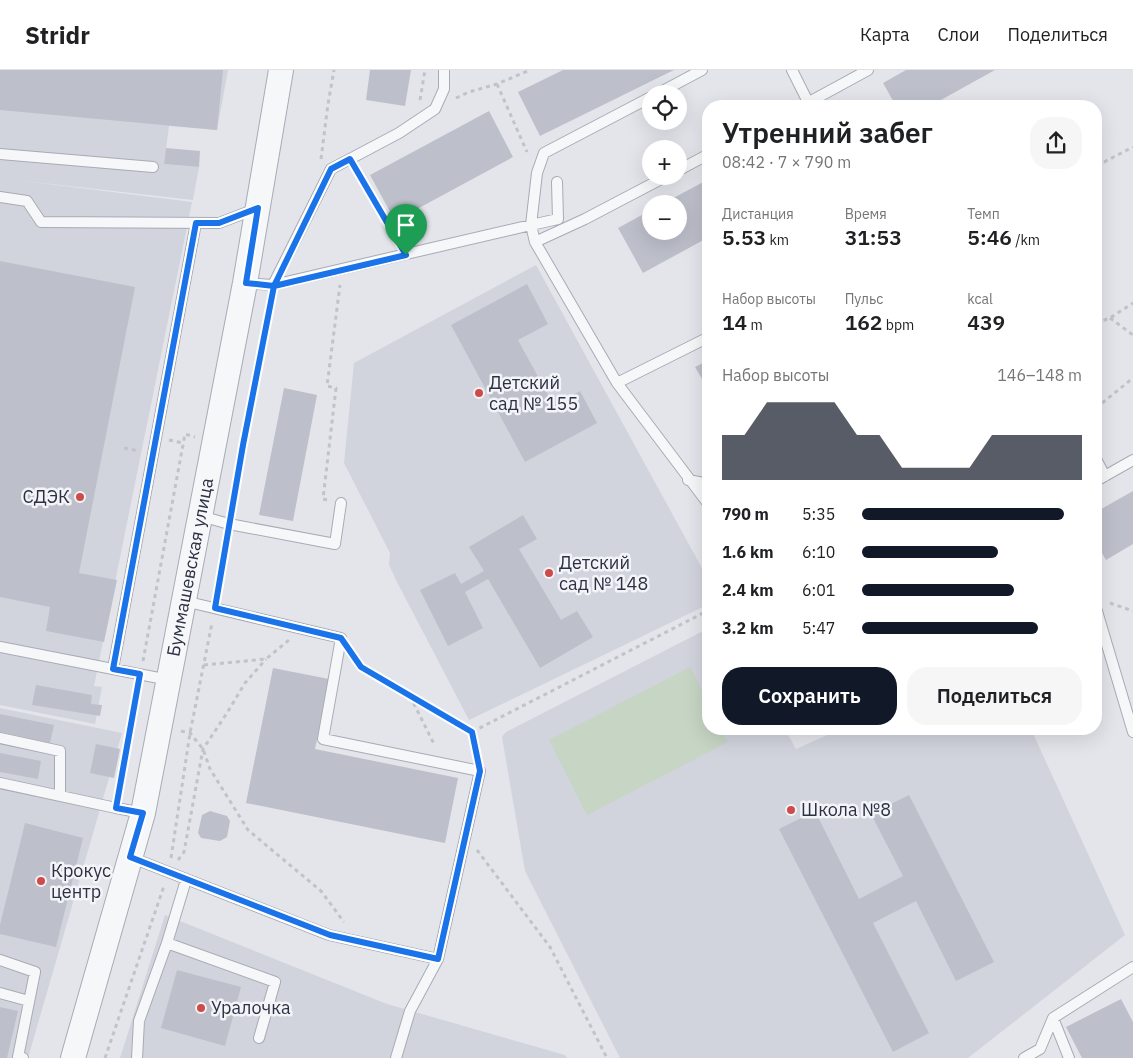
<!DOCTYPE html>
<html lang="ru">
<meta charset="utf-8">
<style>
body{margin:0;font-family:"IBM Plex Sans",sans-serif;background:#f6f6f6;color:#202124;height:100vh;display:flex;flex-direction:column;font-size:19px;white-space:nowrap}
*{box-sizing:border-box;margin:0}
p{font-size:16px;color:#757577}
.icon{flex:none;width:28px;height:28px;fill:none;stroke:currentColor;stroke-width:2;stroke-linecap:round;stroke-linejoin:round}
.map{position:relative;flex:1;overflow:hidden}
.side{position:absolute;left:702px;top:30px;width:400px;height:635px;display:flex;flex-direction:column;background:#fff;border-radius:20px;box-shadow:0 5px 20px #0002}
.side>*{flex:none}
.tools{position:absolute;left:642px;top:15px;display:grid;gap:10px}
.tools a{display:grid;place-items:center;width:45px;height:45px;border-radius:50%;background:#fff;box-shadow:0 5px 20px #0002;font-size:25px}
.pin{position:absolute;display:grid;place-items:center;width:42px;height:42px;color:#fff;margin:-51px -21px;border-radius:50% 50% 50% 0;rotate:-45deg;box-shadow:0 0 5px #0007}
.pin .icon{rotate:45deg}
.round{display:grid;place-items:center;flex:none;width:52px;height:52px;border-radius:20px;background:#f6f6f6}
.summary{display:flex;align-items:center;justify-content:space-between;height:85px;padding:0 20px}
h1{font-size:28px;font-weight:600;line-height:38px}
.stats{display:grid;grid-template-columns:repeat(3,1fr);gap:8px;height:85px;padding:5px 20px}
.stats div{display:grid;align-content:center}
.stats b{font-size:21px;font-weight:600}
.stats small{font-size:14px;font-weight:400}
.stats p{font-size:14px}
.chart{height:140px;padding:10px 20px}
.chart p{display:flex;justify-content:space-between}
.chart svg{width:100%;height:90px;margin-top:5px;fill:#111827;opacity:.7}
.primary-button{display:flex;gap:10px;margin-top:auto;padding:10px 20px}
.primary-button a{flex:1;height:58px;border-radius:20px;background:#111827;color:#fff;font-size:20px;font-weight:600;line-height:58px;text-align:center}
.primary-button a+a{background:#f6f6f6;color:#202124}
ul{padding:0 20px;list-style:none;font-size:16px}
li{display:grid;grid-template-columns:80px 60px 1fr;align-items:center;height:38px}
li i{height:12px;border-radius:6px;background:#111827}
header{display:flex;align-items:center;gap:30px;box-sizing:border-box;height:70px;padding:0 25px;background:#fff;border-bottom:1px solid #e0e0e0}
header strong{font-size:24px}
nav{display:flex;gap:28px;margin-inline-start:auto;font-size:18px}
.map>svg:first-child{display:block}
</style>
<header>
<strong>Stridr</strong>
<nav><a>Карта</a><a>Слои</a><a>Поделиться</a></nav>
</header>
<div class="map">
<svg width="1133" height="988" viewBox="0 0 1133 988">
<rect width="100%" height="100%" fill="#e3e5eb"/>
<path fill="#d1d4dd" d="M0 0H228L217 60 169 56 164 94 199 97 193 130 16 110 192 132 94 616 102 617 95 654 0 635Z
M536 195 709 511V534L469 650 397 512 389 495 390 483 344 393 354 293Z
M709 558V659H785L796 679 841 659H1031L1125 865 968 988H620L525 801 502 667 506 662Z
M0 638 122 663 28 988H0Z
M165 845 387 934 565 985 567 988H120Z"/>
<path fill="#c6d5c4" d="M690 597 709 634V659H721L728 672 587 745 549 670Z"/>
<path fill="#bdc0cb" d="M0 0H223L217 60 0 40Z
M370 0H411L405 36 366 30Z
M563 0H674L540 66 518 22Z
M906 0H995L930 36H896L883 13Z
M489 41 513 87 395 151 370 105Z
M166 78 200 81 199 97 164 94Z
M709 109V167L643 203 618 158 651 140V161H679V134H662Z
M0 191 135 217 79 503 117 510 104 572 46 561 50 537 0 527Z
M527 214 548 254 518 270 554 336 580 321 597 353 525 392 451 255Z
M709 290V321L695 297Z
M284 318 317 325 293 451 259 445Z
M1133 421V474L1106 490 1096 473V442Z
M523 445 537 469 519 479 561 550 577 541 593 567 540 598 488 509 465 522 483 558 448 576 420 520 455 503 461 514 484 501 469 477Z
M273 598 329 609 315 679 458 708 445 773 246 733Z
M36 615 92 625 91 634 102 635 100 646 32 635Z
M0 644 54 655 50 673 0 662Z
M96 674 120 679 114 708 90 703Z
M0 683 41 691 38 709 0 702Z
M909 725 994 892 956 911 916 831 873 853 929 963 893 982 779 759 815 741 859 829 903 806 871 744Z
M210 741 227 746 230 751 227 767 220 771 201 768 198 763 202 745Z
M25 753 83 768 56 877 0 864V855Z
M177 900 241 917 225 976 161 958Z
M1121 929 1133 952V988H1082L1066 957Z
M0 937 18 941 7 988H0Z"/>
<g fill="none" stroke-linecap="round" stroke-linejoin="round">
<defs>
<path id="service" d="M792 0 810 36
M657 24 702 0
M802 36 868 0
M0 84 153 97
M679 100 709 84
M557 112 558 149 531 155 537 103 544 83 651 27
M0 127 27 131 41 152 219 153 258 138
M535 172 585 149 667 106
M245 213 273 215 531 155 535 172 617 313 709 435
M273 215 331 99 399 63 435 39 444 19V0
M617 313 709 267
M1096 389 1105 406
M688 410 709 414
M1096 411 1133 390
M201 446 229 454 335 474 341 433
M184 531 341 568 323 669 480 701 438 889
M1096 538 1133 662
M0 577 169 610
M113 599 196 153
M0 668 60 681V726
M0 713 116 738 143 743
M130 787 329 865 438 889 410 941 396 988
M167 873 275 912 259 968
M0 890 35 902 18 987 23 988
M0 923 29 931
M1053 948 1069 988
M137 988 139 951 167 873 186 810
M1024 988 1040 979 1053 948 1133 897"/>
<g id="tertiary">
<path id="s1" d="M73 988 143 743 245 213 281 0"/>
</g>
</defs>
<use href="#service" stroke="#a8abb5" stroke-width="12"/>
<use href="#tertiary" stroke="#a8abb5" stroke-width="26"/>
<path stroke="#c1c3ca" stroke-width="3" stroke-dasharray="4 4" stroke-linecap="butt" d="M497 14 527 82
M456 28 469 22 497 14 530 0
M420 30 425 0
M321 89 328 34 334 0
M1096 91 1104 92 1133 77
M357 100 398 171
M1110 248 1133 265
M1096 253 1110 248 1133 233
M1096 338 1133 308
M169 370 183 373
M124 378 139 381
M327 430 323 429 336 318 327 316 340 215
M231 441 243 375 271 228
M217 525 227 469
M1110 533 1133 541
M352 585 361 597 472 662 709 540
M143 591 185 364 195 367
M204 595 266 589 289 570
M410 626 435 676
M181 661 190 663 203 679 210 699 248 760 321 821 344 852
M472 662 477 686
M119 724 138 619
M477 780 550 877 607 988
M171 788 190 663 212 553
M178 790 184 782 203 679 227 643 245 613 266 589
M105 988 164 816"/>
<use href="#service" stroke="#f6f7f9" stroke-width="10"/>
<use href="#tertiary" stroke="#f6f7f9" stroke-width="24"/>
</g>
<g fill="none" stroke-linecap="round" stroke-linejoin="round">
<defs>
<path id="route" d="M406 185 274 216 246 213 258 138 219 153H196L113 599 140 604 116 738 143 743 130 787 330 865 438 889 480 701 472 662 361 597 341 568 215 538 243 375 274 216 331 99 350 89 406 185"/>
</defs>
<use href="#route" stroke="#fff" stroke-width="10"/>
<use href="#route" stroke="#1a73e8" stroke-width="6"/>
</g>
<g fill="#ce4b4a" stroke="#f3f4f8" stroke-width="2">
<circle cx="479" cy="323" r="5"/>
<circle cx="80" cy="427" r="5"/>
<circle cx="549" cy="503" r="5"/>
<circle cx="791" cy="740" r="5"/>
<circle cx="41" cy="811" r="5"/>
<circle cx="201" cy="938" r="5"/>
</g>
<g text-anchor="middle" stroke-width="5" stroke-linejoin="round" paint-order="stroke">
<g font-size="18" fill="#2b3043" stroke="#f3f4f8" text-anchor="start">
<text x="489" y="319">Детский<tspan x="489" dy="21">сад № 155</tspan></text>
<text x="70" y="433" text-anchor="end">СДЭК</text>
<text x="559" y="499">Детский<tspan x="559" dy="21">сад № 148</tspan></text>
<text x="801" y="746">Школа №8</text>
<text x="51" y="807">Крокус<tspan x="51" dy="21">центр</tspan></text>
<text x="211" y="944">Уралочка</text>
</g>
<g font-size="18" fill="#2b3043" stroke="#f3f4f8">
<text dy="6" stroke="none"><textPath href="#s1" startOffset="505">Буммашевская улица</textPath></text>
</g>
</g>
</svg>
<div class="tools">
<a><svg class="icon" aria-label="locate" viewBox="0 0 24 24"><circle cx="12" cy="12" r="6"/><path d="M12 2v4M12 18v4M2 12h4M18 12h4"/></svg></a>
<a>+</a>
<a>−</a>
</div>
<div class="pin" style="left:406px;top:185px;background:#1e9e55"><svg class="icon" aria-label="arrive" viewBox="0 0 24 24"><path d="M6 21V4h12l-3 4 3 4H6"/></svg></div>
<section class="side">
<div class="summary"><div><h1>Утренний забег</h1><p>08:42 · 7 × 790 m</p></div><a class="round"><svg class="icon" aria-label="share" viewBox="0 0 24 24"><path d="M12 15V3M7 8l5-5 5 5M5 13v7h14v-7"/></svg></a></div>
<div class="stats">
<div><p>Дистанция</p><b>5.53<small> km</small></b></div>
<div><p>Время</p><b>31:53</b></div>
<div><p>Темп</p><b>5:46<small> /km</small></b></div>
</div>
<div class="stats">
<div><p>Набор высоты</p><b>14<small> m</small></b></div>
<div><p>Пульс</p><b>162<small> bpm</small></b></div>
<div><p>kcal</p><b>439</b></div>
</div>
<div class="chart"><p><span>Набор высоты</span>146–148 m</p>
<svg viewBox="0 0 160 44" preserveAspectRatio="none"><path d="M0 44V22L10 22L20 6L30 6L40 6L50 6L60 22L70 22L80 38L90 38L100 38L110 38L120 22L130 22L140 22L150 22L160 22V44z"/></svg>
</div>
<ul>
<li><b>790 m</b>5:35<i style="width:92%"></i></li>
<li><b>1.6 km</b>6:10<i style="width:62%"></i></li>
<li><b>2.4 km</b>6:01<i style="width:69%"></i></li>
<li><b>3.2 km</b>5:47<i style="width:80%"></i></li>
</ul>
<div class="primary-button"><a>Сохранить</a><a>Поделиться</a></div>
</section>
</div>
